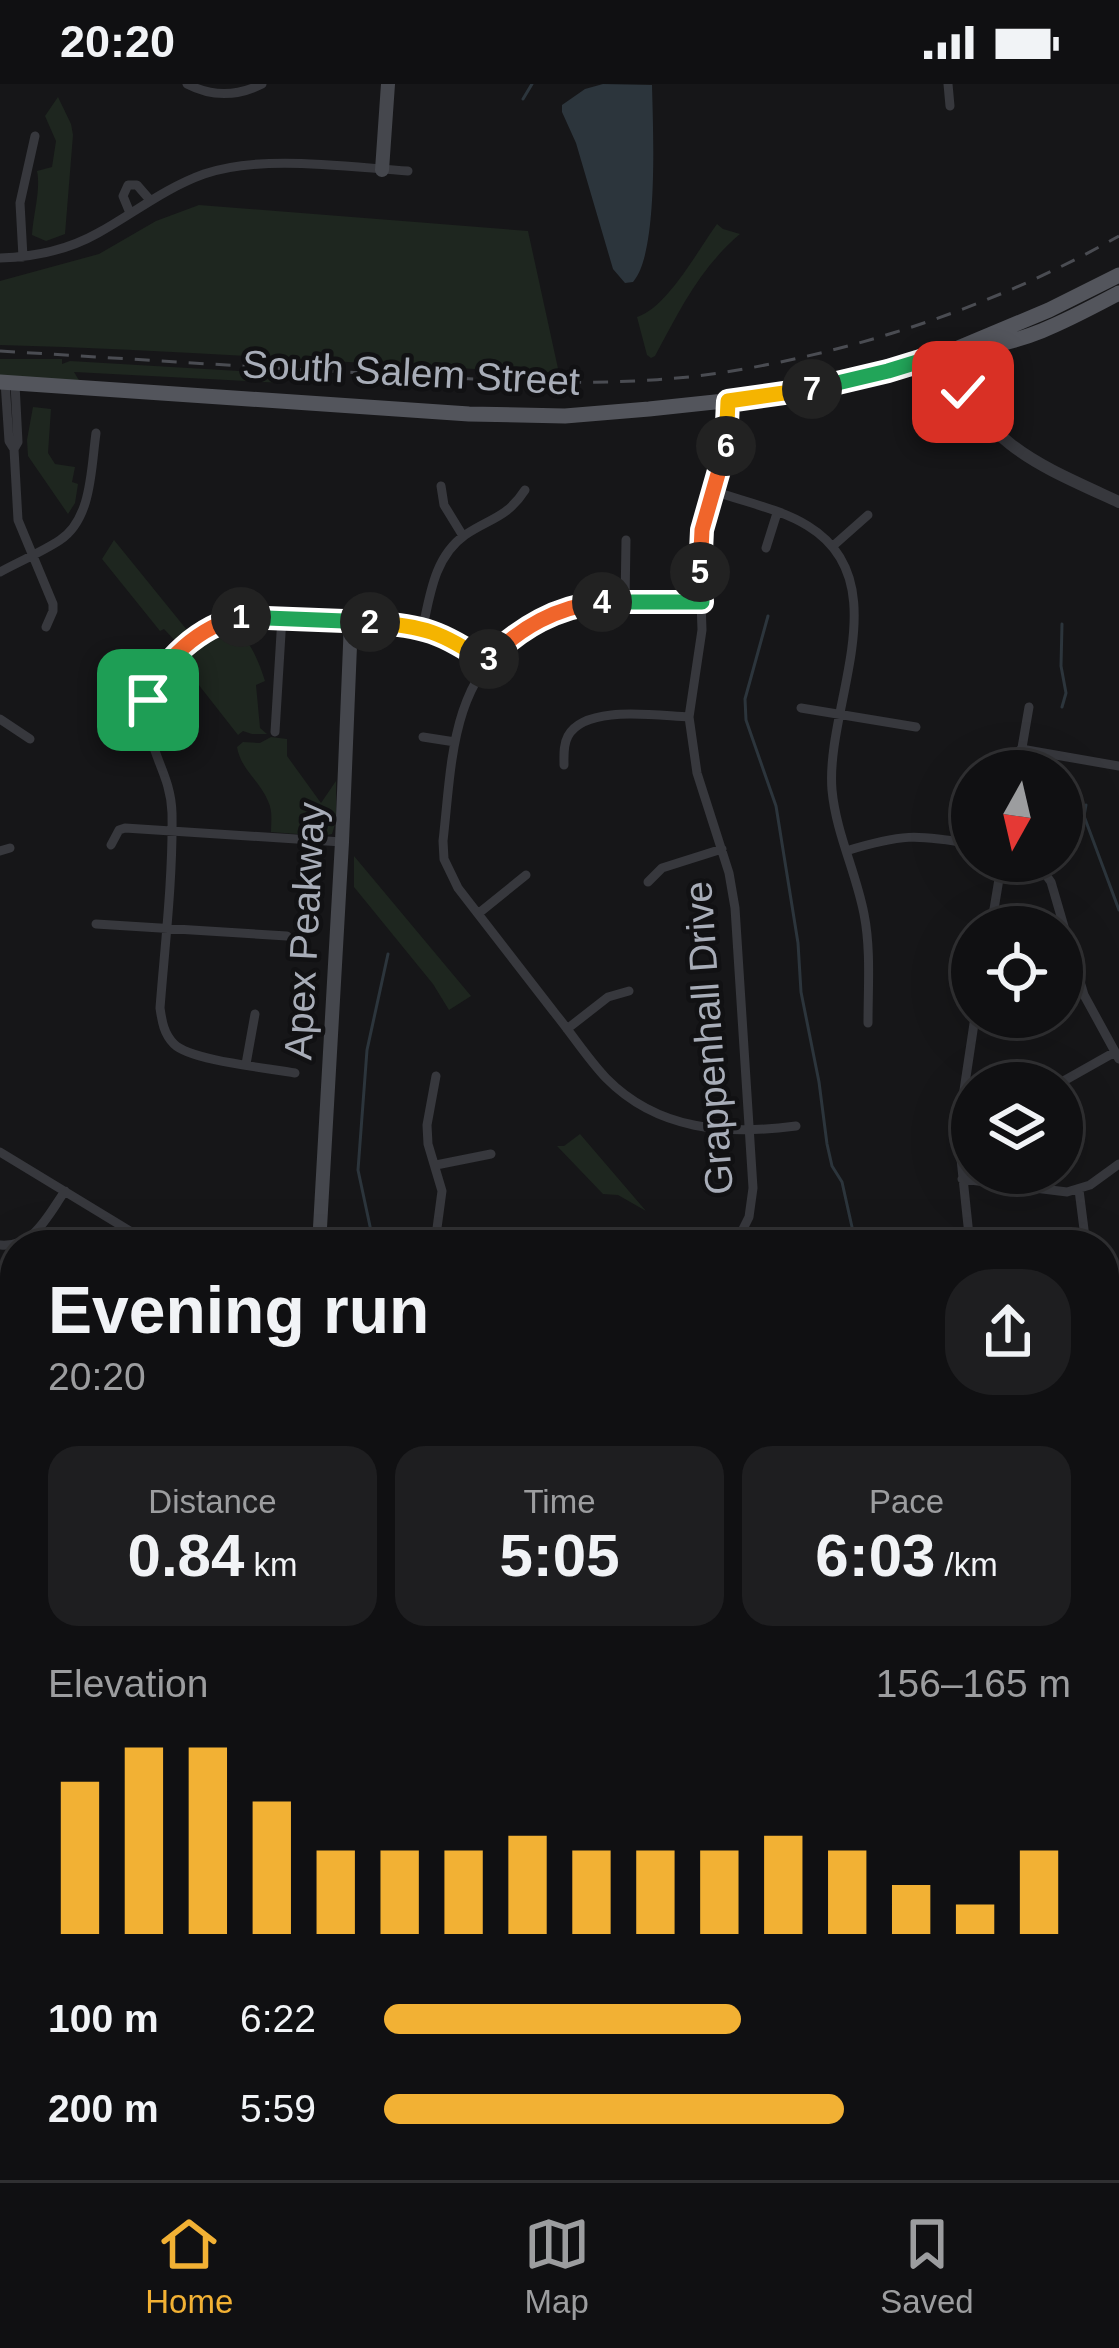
<!DOCTYPE html>
<meta charset="utf-8">
<style>
body{margin:0;font-family:Arial,sans-serif;background:#1e1e20;color:#f1f3f6;height:100vh;display:flex;flex-direction:column;font-size:45px;white-space:nowrap}
*{box-sizing:border-box;margin:0}
p{font-size:39px;color:#9c9d9f}
.icon{flex:none;width:66px;height:66px;fill:none;stroke:currentColor;stroke-width:2;stroke-linecap:round;stroke-linejoin:round}
.map{position:relative;flex:1;overflow:hidden}
.side{position:absolute;left:0px;top:1146px;width:1119px;height:951px;display:flex;flex-direction:column;background:#101012;border-radius:48px 48px 0 0;box-shadow:0 12px 48px #0002,0 0 0 3px #303032}
.side>*{flex:none}
.needle{width:78px;rotate:188deg}
.buttons{position:absolute;left:951px;top:666px;display:grid;gap:24px}
.buttons a{display:grid;place-items:center;width:132px;height:132px;border-radius:50%;background:#101012;box-shadow:0 12px 48px #0002,0 0 0 3px #303032;font-size:60px}
.pin{position:absolute;display:grid;place-items:center;width:102px;height:102px;color:#fff;margin:-51px;border-radius:24px;box-shadow:0 6px 18px #0006}
.km{position:absolute;width:60px;height:60px;margin:-30px;border-radius:50%;background:#222;color:#fff;font-size:33px;line-height:60px;text-align:center}
.round{display:grid;place-items:center;flex:none;width:126px;height:126px;border-radius:48px;background:#1e1e20}
.overview{display:flex;align-items:center;justify-content:space-between;height:204px;padding:0 48px}
h1{font-size:66px;font-weight:600;line-height:90px}
.figures{display:grid;grid-template-columns:repeat(3,1fr);gap:18px;height:204px;padding:12px 48px}
.figures div{display:grid;align-content:center;border-radius:30px;background:#1e1e20;text-align:center}
.figures b{font-size:60px;font-weight:600}
.figures small{font-size:33px;font-weight:400}
.figures p{font-size:33px}
.chart{height:336px;padding:24px 48px}
.chart p{display:flex;justify-content:space-between}
.chart svg{width:100%;height:216px;margin-top:12px;stroke:#f2b134;stroke-width:6}
ul{padding:0 48px;list-style:none;font-size:39px}
li{display:grid;grid-template-columns:192px 144px 1fr;align-items:center;height:90px}
li i{height:30px;border-radius:15px;background:#f2b134}
.status{display:flex;justify-content:space-between;align-items:center;height:84px;padding:0 60px;background:#101012;direction:ltr}
.status svg{height:33px;fill:currentColor}
.menu{display:flex;justify-content:space-around;align-items:center;height:168px;border-top:3px solid #303032;background:#101012;font-size:33px;color:#9c9d9f}
.menu a{display:grid;justify-items:center;gap:6px}
.menu .selected{color:#f2b134}
.map>svg:first-child{display:block}
</style>
<div class="status"><b>20:20</b><svg viewBox="0 0 49 12"><path d="M0 12V9h3v3zM5 12V6h3v6zM10 12V3h3v9zM15 12V0h3v12zM26 1h20v11H26zM47 4h2v5h-2z"/></svg></div>
<div class="map">
<svg width="1119" height="2096" viewBox="0 0 1119 2096">
<rect width="100%" height="100%" fill="#161618"/>
<path fill="#1e261f" d="M58 13 71 40 73 51 65 150 46 157 32 151C33 131 41 106 37 87L52 83 56 57 45 32Z
M199 121 528 147 559 289C372 281 186 266 0 261V197L99 170 156 137Z
M717 140 723 145 740 150C699 185 680 226 655 272L651 274 647 271 637 233C667 224 698 166 717 140Z
M0 275H62V280L70 277 274 289 285 299 74 288 80 298 0 293Z
M33 323 51 325 48 369 55 380 75 383 72 398 78 400 75 419 68 430 28 372 27 356Z
M114 456 191 551 180 562 164 545 160 547 102 475Z
M231 542C250 555 258 575 265 597L256 601 260 644 267 650H252L243 647 238 651 180 577 200 558Z
M271 653 287 655V672L321 719 336 697V737L332 750 323 752 271 748C271 738 273 727 268 717 260 697 241 686 237 663L243 658 260 659Z
M354 772 471 912 449 926 433 900 354 803Z
M580 1050 646 1127 618 1111 603 1110 557 1062H564Z
M0 1411 15 1414V1602L0 1599Z"/>
<path fill="#2c353c" d="M603 0 652 1C653 44 659 169 633 198L625 199 613 185 576 59 562 28V21L585 5Z"/>
<g fill="none" stroke-linecap="round" stroke-linejoin="round">
<path stroke="#2c353c" stroke-width="3" d="M523 15 532 0
M768 532 745 615 746 636 776 722 798 859 801 908 819 998 827 1060 832 1082 842 1098 856 1161
M1062 623 1066 609 1061 582 1062 540
M1086 721 1084 732 1119 826
M374 1161 358 1086 367 966 388 870
M0 1306H15
M1104 1361 1119 1363
M940 2082 954 2096
M600 2096C634 2085 672 2095 705 2082"/>
<path stroke="#37383d" stroke-width="9" d="M187 0C212 13 236 13 262 0
M948 0 950 22
M130 129 123 112 128 101H137L150 116
M23 173 20 119 35 52
M0 174C35 173 68 166 98 149 134 129 165 104 204 90 262 70 347 83 408 87
M5 298 9 357 14 365 18 436 53 520V527L46 543
M728 317 726 363 699 460 702 546 689 633 697 689 729 789 735 824 753 1104 749 1133 735 1161
M14 365 18 358 15 300
M441 402 444 421 463 452
M714 407C744 418 781 425 808 442 900 498 825 623 832 706 836 749 856 788 864 830 871 865 868 903 868 939
M833 462 868 431
M766 464 777 429
M0 488C20 477 42 468 60 456 92 435 91 384 96 349
M625 518 626 456
M702 518C662 520 620 513 580 520 559 525 539 534 521 547 450 597 452 679 443 757L444 775 458 804C490 845 522 887 554 928 572 950 587 974 606 994 658 1047 727 1051 796 1042
M423 543C430 510 435 472 465 451 490 434 507 434 525 406
M801 624 916 643
M0 635 30 655
M275 648 282 533
M423 653 455 658
M1021 665 1119 682
M564 681C564 672 563 661 568 652 585 620 658 632 689 633
M1018 687 1029 623
M111 761 119 746 125 744 342 758
M0 767 10 764
M846 767C901 750 916 750 972 760
M1036 777 1051 798 1084 911 1119 975
M648 798 662 784 722 765
M479 829 526 791
M96 840 287 852
M991 843 1002 777
M567 945 608 913 629 907
M246 980 255 930
M295 989C269 984 191 977 174 960 164 950 162 938 160 924 165 860 173 794 172 729 171 693 152 672 148 640 140 584 204 536 254 532L423 543 448 553 486 578
M1060 999 1115 968
M0 1068 153 1161
M436 1081 491 1070
M962 1095 1067 1108 1090 1101 1119 1080
M1079 1106 1086 1161
M435 1159 442 1107 428 1060 427 1041 436 992
M0 1161C34 1164 48 1131 65 1107
M399 1161 425 1158 441 1161
M970 1161 958 1046 975 933
M1104 1235 1119 1232
M1104 1496 1119 1473
M1113 1738 1119 1749
M0 1786 15 1780
M1104 1824 1119 1806
M0 1856 15 1863
M1104 1877 1119 1878
M1104 1948 1119 1950
M3 2044 15 2032
M1104 2066 1119 2079
M141 2082 215 2096
M284 2096 310 2082
M434 2096 438 2082
M690 2096 697 2082
M931 2096 933 2082"/>
<path stroke="#37383d" stroke-width="12" d="M943 270C987 362 1032 378 1119 418"/>
<path stroke="#45474d" stroke-width="14" d="M382 86 388 0
M319 1161 342 758 351 537
M527 2096 529 2082"/>
<path stroke="#53555c" stroke-width="15" d="M965 265C1021 262 1070 235 1119 209
M0 298 469 330 565 332 649 325 781 311 888 287 956 265 1049 226 1119 191"/>
<path stroke="#4a4c52" stroke-width="3" stroke-dasharray="15 12" stroke-linecap="butt" d="M0 267C133 275 266 284 399 291 508 297 618 305 726 288 863 266 999 220 1119 152"/>
</g>
<g fill="none" stroke-linecap="round" stroke-linejoin="round">
<defs>
<path id="split-1" d="M148 616C161 576 200 542 241 533"/>
<path id="split-2" d="M241 533 370 538"/>
<path id="split-3" d="M370 538C424 542 442 548 486 578L489 575"/>
<path id="split-4" d="M489 575C521 543 556 523 602 518"/>
<path id="split-5" d="M602 518H702L700 488"/>
<path id="split-6" d="M700 488 702 446 726 362"/>
<path id="split-7" d="M726 362 728 317 812 305"/>
<path id="split-8" d="M812 305 888 287 937 272"/>
<path id="split-9" d="M937 272 943 270 963 308"/>
</defs>
<use href="#split-1" stroke="#fff" stroke-width="24"/>
<use href="#split-2" stroke="#fff" stroke-width="24"/>
<use href="#split-3" stroke="#fff" stroke-width="24"/>
<use href="#split-4" stroke="#fff" stroke-width="24"/>
<use href="#split-5" stroke="#fff" stroke-width="24"/>
<use href="#split-6" stroke="#fff" stroke-width="24"/>
<use href="#split-7" stroke="#fff" stroke-width="24"/>
<use href="#split-8" stroke="#fff" stroke-width="24"/>
<use href="#split-9" stroke="#fff" stroke-width="24"/>
<use href="#split-1" stroke="#f0652b" stroke-width="15"/>
<use href="#split-2" stroke="#22a559" stroke-width="15"/>
<use href="#split-3" stroke="#f5b400" stroke-width="15"/>
<use href="#split-4" stroke="#f0652b" stroke-width="15"/>
<use href="#split-5" stroke="#22a559" stroke-width="15"/>
<use href="#split-6" stroke="#f0652b" stroke-width="15"/>
<use href="#split-7" stroke="#f5b400" stroke-width="15"/>
<use href="#split-8" stroke="#22a559" stroke-width="15"/>
<use href="#split-9" stroke="#f5b400" stroke-width="15"/>
</g>
<g text-anchor="middle" stroke-width="9" stroke-linejoin="round" paint-order="stroke">
<g font-size="39" fill="#a8adb8" stroke="#111113">
<text transform="translate(411 288) rotate(3)" y="14">South Salem Street</text>
<text transform="translate(304 847) rotate(-87)" y="14">Apex Peakway</text>
<text transform="translate(708 954) rotate(-94)" y="14">Grappenhall Drive</text>
</g>
</g>
</svg>
<div class="buttons">
<a><svg class="needle" viewBox="-14 -14 28 28"><path d="M0-13l5 13h-10z" fill="#e53935"/><path d="M0 13l5-13h-10z" fill="#9c9d9f"/></svg></a>
<a><svg class="icon" aria-label="locate" viewBox="0 0 24 24"><circle cx="12" cy="12" r="6"/><path d="M12 2v4M12 18v4M2 12h4M18 12h4"/></svg></a>
<a><svg class="icon" aria-label="layers" viewBox="0 0 24 24"><path d="M12 4l9 5-9 5-9-5zM3 14l9 5 9-5"/></svg></a>
</div>
<div class="pin" style="left:148px;top:616px;background:#1e9e55"><svg class="icon" aria-label="arrive" viewBox="0 0 24 24"><path d="M6 21V4h12l-3 4 3 4H6"/></svg></div>
<div class="pin" style="left:963px;top:308px;background:#d93025"><svg class="icon" aria-label="check" viewBox="0 0 24 24"><path d="M5 12l5 5 9-10"/></svg></div>
<b class="km" style="left:241px;top:533px">1</b>
<b class="km" style="left:370px;top:538px">2</b>
<b class="km" style="left:489px;top:575px">3</b>
<b class="km" style="left:602px;top:518px">4</b>
<b class="km" style="left:700px;top:488px">5</b>
<b class="km" style="left:726px;top:362px">6</b>
<b class="km" style="left:812px;top:305px">7</b>
<section class="side">
<div class="overview"><div><h1>Evening run</h1><p>20:20</p></div><a class="round"><svg class="icon" aria-label="share" viewBox="0 0 24 24"><path d="M12 15V3M7 8l5-5 5 5M5 13v7h14v-7"/></svg></a></div>
<div class="figures">
<div><p>Distance</p><b>0.84<small> km</small></b></div>
<div><p>Time</p><b>5:05</b></div>
<div><p>Pace</p><b>6:03<small> /km</small></b></div>
</div>
<div class="chart"><p><span>Elevation</span>156–165 m</p>
<svg viewBox="0 0 160 44" preserveAspectRatio="none"><path d="M5 44V13M15 44V6M25 44V6M35 44V17M45 44V27M55 44V27M65 44V27M75 44V24M85 44V27M95 44V27M105 44V27M115 44V24M125 44V27M135 44V34M145 44V38M155 44V27"/></svg>
</div>
<ul>
<li><b>100 m</b>6:22<i style="width:52%"></i></li>
<li><b>200 m</b>5:59<i style="width:67%"></i></li>
</ul>
</section>
</div>
<nav class="menu">
<a class="selected"><svg class="icon" aria-label="home" viewBox="0 0 24 24"><path d="M3 11l9-7 9 7M6 9v11h12V9"/></svg>Home</a>
<a><svg class="icon" aria-label="map" viewBox="0 0 24 24"><path d="M3 6l6-2 6 2 6-2v14l-6 2-6-2-6 2zM9 4v14M15 6v14"/></svg>Map</a>
<a><svg class="icon" aria-label="saved" viewBox="0 0 24 24"><path d="M7 4h10v16l-5-4-5 4z"/></svg>Saved</a>
</nav>
